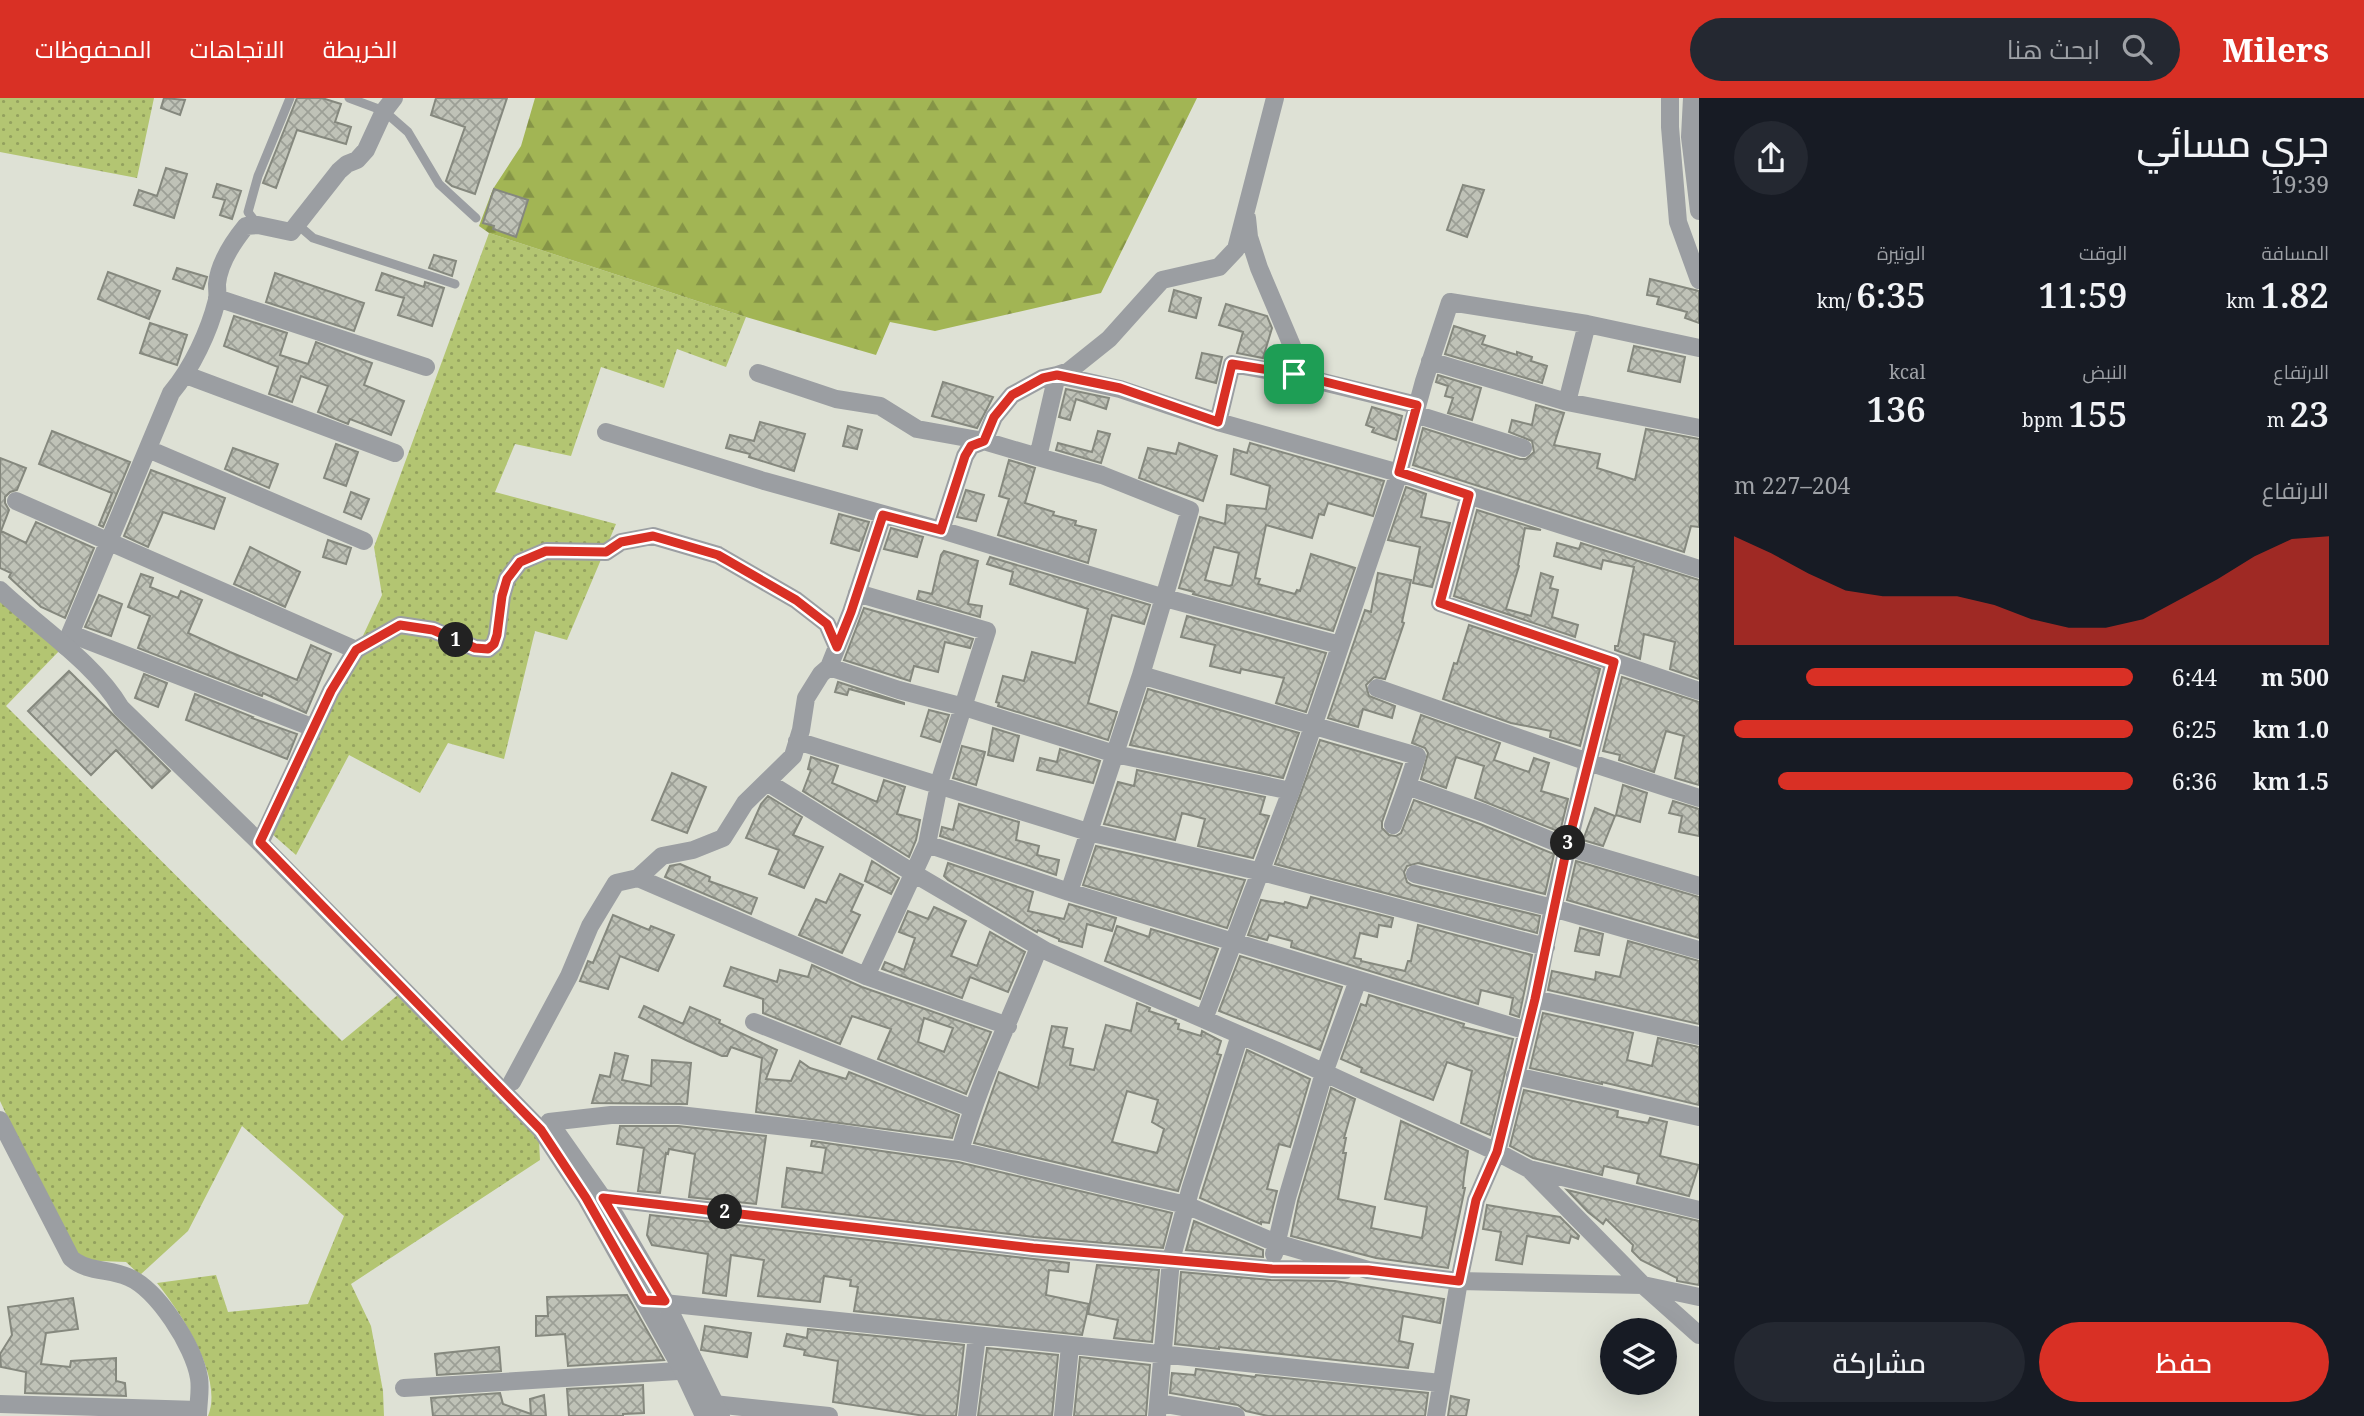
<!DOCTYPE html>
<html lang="ar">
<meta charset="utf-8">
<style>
body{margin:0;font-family:"Noto Serif",Cairo,serif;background:#242831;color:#f1f3f6;direction:rtl;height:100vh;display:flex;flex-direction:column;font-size:26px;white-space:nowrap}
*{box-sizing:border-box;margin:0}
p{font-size:23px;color:#9ea1a6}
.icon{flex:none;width:38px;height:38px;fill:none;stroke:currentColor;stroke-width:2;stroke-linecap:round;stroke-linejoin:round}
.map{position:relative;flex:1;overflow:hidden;direction:ltr}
.sheet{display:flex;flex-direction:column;background:#171b24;width:665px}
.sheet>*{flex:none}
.controls{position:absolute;left:1600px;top:1220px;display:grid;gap:14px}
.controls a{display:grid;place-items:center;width:77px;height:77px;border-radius:50%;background:#171b24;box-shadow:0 7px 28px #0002;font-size:35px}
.pin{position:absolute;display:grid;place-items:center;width:60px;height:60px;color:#fff;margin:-30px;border-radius:14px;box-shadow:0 4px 10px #0006}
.km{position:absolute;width:35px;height:35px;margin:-18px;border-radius:50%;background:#222;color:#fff;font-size:19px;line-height:35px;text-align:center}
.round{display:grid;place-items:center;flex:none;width:74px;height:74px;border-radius:37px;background:#242831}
.summary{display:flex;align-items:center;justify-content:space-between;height:119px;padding:0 35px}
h1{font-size:38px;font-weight:600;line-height:52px}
.stats{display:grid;grid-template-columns:repeat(3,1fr);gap:10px;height:119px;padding:7px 35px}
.stats div{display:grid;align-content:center}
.stats b{font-size:35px;font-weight:600}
.stats small{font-size:19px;font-weight:400}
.stats p{font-size:19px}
.chart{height:196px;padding:14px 35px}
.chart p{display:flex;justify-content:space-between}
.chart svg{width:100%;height:126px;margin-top:7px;fill:#d93025;opacity:.7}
.action{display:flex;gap:14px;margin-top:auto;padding:14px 35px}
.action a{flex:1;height:80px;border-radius:42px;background:#d93025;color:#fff;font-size:28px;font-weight:600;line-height:80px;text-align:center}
.action a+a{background:#242831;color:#f1f3f6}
ul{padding:0 35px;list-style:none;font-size:23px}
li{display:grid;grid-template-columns:112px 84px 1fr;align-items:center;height:52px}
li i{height:18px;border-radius:9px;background:#d93025}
header{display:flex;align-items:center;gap:42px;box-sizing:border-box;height:98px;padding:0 35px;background:#d93025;color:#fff}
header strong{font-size:33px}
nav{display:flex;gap:38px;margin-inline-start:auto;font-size:24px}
.search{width:490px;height:63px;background:#242831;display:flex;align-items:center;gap:18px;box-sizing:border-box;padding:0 24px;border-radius:38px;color:#9ea1a6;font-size:26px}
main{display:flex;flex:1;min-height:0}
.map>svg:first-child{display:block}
</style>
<header>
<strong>Milers</strong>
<div class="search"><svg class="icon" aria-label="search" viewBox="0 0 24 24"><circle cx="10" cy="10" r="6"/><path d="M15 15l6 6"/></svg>ابحث هنا</div>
<nav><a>الخريطة</a><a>الاتجاهات</a><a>المحفوظات</a></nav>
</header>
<main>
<section class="sheet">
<div class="summary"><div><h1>جري مسائي</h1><p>19:39</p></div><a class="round"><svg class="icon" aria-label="share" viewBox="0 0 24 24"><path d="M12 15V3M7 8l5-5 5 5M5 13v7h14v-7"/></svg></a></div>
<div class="stats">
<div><p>المسافة</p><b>1.82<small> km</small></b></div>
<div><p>الوقت</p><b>11:59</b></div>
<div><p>الوتيرة</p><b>6:35<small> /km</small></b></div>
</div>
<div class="stats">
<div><p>الارتفاع</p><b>23<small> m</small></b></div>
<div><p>النبض</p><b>155<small> bpm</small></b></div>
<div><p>kcal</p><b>136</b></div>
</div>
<div class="chart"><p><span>الارتفاع</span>204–227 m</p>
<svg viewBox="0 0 160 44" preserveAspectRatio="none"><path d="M0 44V6L10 12L20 19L30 25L40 27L50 27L60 27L70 30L80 35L90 38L100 38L110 35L120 28L130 21L140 13L150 7L160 6V44z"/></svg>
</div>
<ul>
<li><b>500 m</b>6:44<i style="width:82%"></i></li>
<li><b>1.0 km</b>6:25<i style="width:100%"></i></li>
<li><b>1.5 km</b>6:36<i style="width:89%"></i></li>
</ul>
<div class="action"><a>حفظ</a><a>مشاركة</a></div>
</section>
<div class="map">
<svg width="1699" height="1318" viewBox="0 0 1699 1318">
<defs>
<pattern id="grass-dots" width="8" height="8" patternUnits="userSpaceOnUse" patternTransform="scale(1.75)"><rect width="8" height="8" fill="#b3c572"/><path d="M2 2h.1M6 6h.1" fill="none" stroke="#93a15e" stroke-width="1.8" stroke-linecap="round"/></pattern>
<pattern id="forest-firs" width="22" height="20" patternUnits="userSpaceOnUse" patternTransform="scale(1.75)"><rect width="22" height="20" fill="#a2b554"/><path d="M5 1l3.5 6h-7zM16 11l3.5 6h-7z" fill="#859446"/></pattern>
<pattern id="building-cross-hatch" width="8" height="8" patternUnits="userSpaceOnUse" patternTransform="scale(1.75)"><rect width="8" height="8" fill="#bfc2b7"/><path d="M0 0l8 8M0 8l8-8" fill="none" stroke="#9c9f96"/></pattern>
</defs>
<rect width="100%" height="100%" fill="#dee1d5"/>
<path fill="url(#grass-dots)" d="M0 0H154L137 80 0 54Z
M489 135 746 219 726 269 677 251 664 290 601 269 571 358 515 346 495 394 616 426 567 542 535 533 504 661 448 645 420 695 349 657 296 757 271 735 382 497 374 449Z
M0 502 61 551 6 608 342 943 399 896 539 1042 540 1062 351 1186 371 1228 383 1293 384 1318H208C224 1279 181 1215 157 1185L216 1177 228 1214 308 1206 344 1118 242 1028 188 1133 140 1177 126 1164 75 1162 0 1003Z"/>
<path fill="url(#forest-firs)" d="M535 0H1197L1101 195 935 233 890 224 876 257 746 219 489 135 479 128 493 91 521 48Z"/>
<path fill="url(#building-cross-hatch)" stroke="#85887e" stroke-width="2" fill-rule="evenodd" d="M164 0 185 2 180 17 161 10Z
M297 0H322L341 6 335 24 351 29 346 46 297 32 276 90 263 85Z
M436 0H507L475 96 452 88 446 83 465 29 431 17Z
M166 70 187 76 174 120 134 107 139 92 157 98Z
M217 86 241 93 232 121 220 117 225 102 213 99Z
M1463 87 1484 92 1467 139 1447 132Z
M494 91 528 102 516 139 493 131 494 128 483 125Z
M434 157 456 163 452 178 429 170Z
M177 170 207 179 203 191 173 181Z
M108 174 160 193 149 221 98 201Z
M275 175 364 205 354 233 266 204Z
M382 175 424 189 425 184 444 190 432 228 398 217 404 200 376 192Z
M1650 181 1699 193V225L1685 220 1687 214 1657 206 1659 199 1647 197Z
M1174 192 1201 200 1196 220 1169 213Z
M1226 206 1267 218 1272 230 1263 260 1237 255 1243 234 1219 227Z
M234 218 287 235 280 257 308 266 316 244 372 265 364 287 404 303 391 337 350 321 348 326 318 314 328 288 301 278 292 304 269 296 278 269 224 248Z
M150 225 187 237 177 267 140 255Z
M1454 228 1485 238 1482 246 1517 257V254L1532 259 1531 263 1547 268 1542 285 1445 256Z
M1634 248 1685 259 1680 284 1628 273Z
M1202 255 1222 259 1216 285 1196 280Z
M1438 277 1481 290 1472 322 1448 315 1453 300 1445 298 1448 288 1436 284Z
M943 284 993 299 977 330 932 318Z
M1066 291 1109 300 1106 311 1076 301 1070 322 1059 319Z
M1536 307 1564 315 1554 347 1600 356 1597 370 1635 382 1646 331 1699 341V429L1691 428 1684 454 1413 367 1423 330 1520 361H1526L1534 354 1532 343 1509 334 1512 322 1532 327Z
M1372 309 1402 318 1396 342 1372 334 1374 330 1366 327Z
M760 324 805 336 794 373 749 359 750 356 726 350 730 337 754 343Z
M848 328 862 332 857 351 843 348Z
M52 333 130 364 103 429 99 427 112 395 39 366Z
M1098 333 1110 336 1101 365 1056 352 1058 345 1092 354Z
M1179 345 1217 358 1203 403 1139 380 1148 350 1176 356Z
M1250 345 1384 383 1373 418 1328 405 1324 417 1319 416 1312 440 1266 427 1255 480 1260 481 1258 486 1295 496 1297 492 1300 493 1311 456 1355 470 1333 533 1193 496 1194 494 1179 490 1200 419 1225 426 1227 407 1266 411 1270 388 1231 376 1234 351 1247 355ZM1214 449 1239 455 1232 487 1229 488 1205 482Z
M336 346 358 354 346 388 324 380Z
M233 350 278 366 269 390 225 371Z
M0 360 26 370 17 392 10 394 5 399V405L9 412 1 433 26 445 36 424 94 450 65 520 41 509 9 479 11 475 0 470Z
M1009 362 1035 370 1025 405 1054 414 1053 417 1076 423 1075 427 1096 432 1088 465 998 437 1009 401 999 398Z
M151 372 225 400 214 431 163 414 148 449 124 438Z
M1406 389 1426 396 1421 419 1450 425 1432 489 1413 485 1420 449 1388 442Z
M966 392 984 397 976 423 957 419Z
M351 394 369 401 361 421 344 414Z
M1477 412 1541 432 1525 430 1518 467 1519 468 1506 511 1531 518 1541 475 1553 479 1550 490 1558 492 1552 519 1578 527 1575 539 1454 498Z
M839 416 869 424 859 453 831 445Z
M891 430 923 439 917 459 884 451Z
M328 442 351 450 346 466 323 459Z
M1557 445 1579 451 1581 445 1699 482V581L1670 571 1675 544 1644 536 1640 561 1615 552V548H1618L1634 469 1603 462 1601 471 1554 458Z
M250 449 300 474 285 509 234 486Z
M944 453 978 463 968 506 982 508 980 519 917 501 919 493 932 496 941 457Z
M990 459 1150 507 1144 526 1112 517 1088 605 1117 614 1108 642 998 608 999 605 996 604 1003 578 1024 583 1032 554 1075 565 1088 511 1010 486 1013 474 987 466Z
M1378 475 1411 482 1402 524 1404 525 1385 581 1374 579 1366 587 1369 598 1395 608 1392 620 1363 611 1358 629 1328 620 1365 512 1371 514Z
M141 476 153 480 150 489 178 500 181 493 202 502 188 535 230 554 297 582 311 547 331 556 306 615 263 595 262 598 138 550 150 518 128 509Z
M99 497 122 506 111 538 85 529Z
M864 510 973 541 970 550 945 544 938 574 914 568 910 583 844 562Z
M1187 518 1326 555 1306 614 1276 605 1284 580 1241 571 1240 575 1210 568 1215 547 1181 539Z
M1469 527 1600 571 1580 648 1550 639 1551 633 1511 625 1443 601 1454 565 1457 566Z
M69 573 170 673 152 690 116 652 91 677 28 613Z
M144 576 167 585 158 609 135 600Z
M1622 579 1699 604V687L1675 680 1684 638 1666 633 1654 674 1619 662 1620 657 1603 653Z
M838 584 904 605V606L849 591 847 597 835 594Z
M1148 591 1299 635 1283 680 1130 647Z
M195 596 253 619 252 620 297 636 287 661 186 622Z
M929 612 949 617 940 644 921 638Z
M1421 617 1500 645 1494 662 1529 674 1534 660 1549 665 1541 693 1568 701 1560 734 1475 700 1484 668 1456 659 1446 690 1421 681 1428 655 1425 650 1412 645Z
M993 630 1019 638 1013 663 988 657Z
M1320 642 1402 666 1382 724V730L1389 737 1396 738 1401 735 1414 702 1480 726 1554 756 1545 796 1418 765 1407 768 1404 774 1407 784 1412 787 1540 818 1537 835 1275 766Z
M962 648 985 654 976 687 953 680Z
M1060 651 1100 663 1093 685 1037 672 1040 660 1057 664Z
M811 659 838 668 832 685 877 704 884 682 905 689 897 716 920 722 916 742 909 759 803 693 811 672 808 671Z
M1137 672 1265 699 1260 716 1269 718 1253 760 1198 748 1205 721 1182 715 1175 742 1104 726 1118 684 1134 688Z
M672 675 706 689 687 735 652 722Z
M1623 687 1647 695 1640 724 1616 717Z
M768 698 802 719 793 737 823 749 804 790 769 776 779 752 746 740 761 706Z
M1673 703 1699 711V738L1679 734 1682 718 1669 715Z
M959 706 1019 724 1016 742 1039 748 1037 757 1059 762 1056 777 940 738 942 729 953 732Z
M1595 710 1615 718 1603 748 1583 742Z
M1096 748 1245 782 1227 830 1083 787Z
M872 763 899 780 891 796 865 783Z
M1576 763 1699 799V840L1567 802Z
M948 765 1033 794 1028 813 1064 821 1069 806 1116 820 1112 833 1087 826 1082 849 1059 843V841L1038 832 1037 834 948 782 944 778Z
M680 766 710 779 709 783 757 800 751 816 665 779 670 768Z
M840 776 863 787 851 813 860 817 842 855 799 837 816 801 826 805Z
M1311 799 1393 820 1391 829 1379 827 1377 839 1360 835 1354 860 1361 861V863L1405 873 1408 863H1411L1418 827 1532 857 1519 919 1510 916 1513 900 1481 892 1478 906 1291 849 1292 843 1269 837 1267 842 1248 837 1261 802 1284 806 1285 804 1307 810Z
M934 809 966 823 951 858 977 868 990 834 1025 854 1008 894 970 879 962 900 882 871 885 864 904 872 915 840 899 834 908 813 928 821Z
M613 817 649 832 651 828 674 837 658 873 620 858 608 891 580 883 588 863 593 865Z
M1117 828 1149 839 1151 831 1218 851 1200 901 1105 863Z
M1580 830 1603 836 1599 857 1575 853Z
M1628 843 1699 863V926L1548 892 1552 873 1595 882 1596 874 1620 879Z
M1240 858 1342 889 1320 952 1219 913Z
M812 867 862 889 991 934 966 996 878 961 891 931 852 918 840 946 763 915V901L724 888 731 869 777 884 780 872 808 879ZM924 920 953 930 944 954 918 944Z
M1369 897 1464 926 1463 929 1513 941 1490 1037 1461 1025 1472 973 1447 964 1433 1002 1361 974 1362 970 1341 961 1361 906 1366 908Z
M1137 905 1150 910 1149 913 1176 922 1175 925 1179 926 1178 931 1201 938 1202 933 1221 943 1217 956 1221 957 1178 1093 974 1045 999 974 1038 990 1052 928 1067 930 1063 949 1073 951 1070 967 1094 972 1106 927 1131 933ZM1127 993 1158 1002 1152 1024 1164 1031 1157 1055 1112 1044Z
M644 908 683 926 690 909 720 922 719 925 777 952 766 981 791 983 800 963 810 970 846 981 849 974 959 1017 952 1040 756 1014 762 960 731 949 727 958H722L688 943 639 919Z
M1543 915 1633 935 1627 962 1652 968 1658 940 1699 949V1007L1602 984V986L1530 970Z
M1247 952 1310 981 1290 1049 1279 1046 1267 1091 1277 1093 1269 1125 1261 1124V1126L1200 1100Z
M615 955 628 958 622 982 651 988 652 962 691 965 687 1006 592 1005 600 977 610 979Z
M1331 990 1355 1001 1344 1040H1346L1343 1055H1346L1338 1101 1375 1109 1371 1130 1422 1140 1427 1109 1385 1101 1401 1023 1468 1053 1464 1079 1463 1090H1465L1448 1170 1376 1160 1291 1138 1298 1103Z
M1524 992 1618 1013 1617 1019 1648 1025 1650 1020 1667 1024 1660 1058 1699 1067 1689 1098 1637 1085 1639 1076 1604 1068 1602 1077 1533 1060 1510 1048Z
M620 1028H678L766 1038 756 1106 689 1099 695 1056 669 1051 668 1056 666 1055 660 1095 638 1093 644 1050 617 1046Z
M812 1043 958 1064 1172 1115 1163 1150 1034 1139 782 1109 787 1070 822 1075 826 1050 811 1048Z
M1567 1092 1699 1123V1187L1677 1183V1180L1641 1162 1632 1153 1633 1147 1606 1121 1603 1126 1588 1114Z
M1487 1107 1560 1119 1579 1138 1578 1141 1571 1138 1569 1145 1527 1138 1522 1166 1496 1162 1501 1134 1483 1131Z
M650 1117 1069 1165 1068 1174 1049 1172 1046 1197 1089 1206 1082 1237 854 1213 858 1189 850 1188 851 1182 824 1178 820 1204 758 1198 764 1162 731 1157 726 1198 703 1195 708 1156 652 1147 647 1137Z
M1194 1123 1263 1152V1159L1186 1152Z
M1097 1167 1159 1172 1152 1244 1114 1240 1118 1222 1088 1216Z
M1181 1174 1271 1182 1335 1183 1444 1201 1440 1225 1403 1218 1399 1243 1413 1246 1408 1270 1219 1249V1251L1175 1246Z
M627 1197 664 1262 568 1268 565 1236 536 1238V1218H548L547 1199Z
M73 1200 78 1231 46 1235 41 1266 70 1269 71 1263 116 1260V1283L125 1285 126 1298 25 1295 26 1274 1 1269 0 1256 12 1237 8 1209Z
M705 1228 751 1235 747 1259 701 1252Z
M808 1231 964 1247 956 1318H925L833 1304 838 1263 804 1257 805 1252 784 1248 787 1236 807 1240Z
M499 1249 501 1273 437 1277 435 1256Z
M987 1250 1058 1257 1052 1318H978Z
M1080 1259 1150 1267 1146 1318H1074Z
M1196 1271 1255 1279 1256 1277 1428 1295 1425 1318H1268L1246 1313 1238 1307 1170 1295 1172 1275 1195 1277Z
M643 1287 644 1315 623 1316V1318H569L567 1291Z
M500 1295 503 1306 531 1316V1318H433L431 1300Z
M544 1297 546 1318H531L530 1301Z
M1451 1298 1469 1302 1466 1318H1448Z"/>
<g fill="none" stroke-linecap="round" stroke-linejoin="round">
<path stroke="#9b9ea2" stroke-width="9" d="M349 0 384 13 408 34 439 86 476 120
M257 126 248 114 258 78 290 0
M298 127 313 140 455 186"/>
<path stroke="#9b9ea2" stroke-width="18" d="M1247 120 1249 139 1259 170 1295 255 1294 277 1417 307
M217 200 426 269
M1430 263 1567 304 1587 226
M758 275 836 301 880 308 917 331 984 343 1038 359
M186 277 395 355
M1567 304 1699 330
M1415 316 1523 350
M1218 324 1232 266 1294 277
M606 334 764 383 941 432 965 358 971 348 984 343 994 319 1012 297 1043 280 1057 277 1120 291 1218 324 1399 375 1699 471
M148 351 364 443
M1469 397 1440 505 1699 593
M16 403 356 552
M941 432 1165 500 1340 547
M857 495 987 533 940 682 927 746 866 878
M71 536 314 630
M65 548 171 295C192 270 209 234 217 202 218 197 217 192 217 186 219 165 233 144 246 128L258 127 291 134 339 73 347 66 357 62 366 52 384 13 394 0
M837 549 851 514 883 417
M829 569 899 592 964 609 1115 656 1291 693
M1141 577 1417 658 1407 688 1484 715 1567 749 1699 788
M1377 590 1588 664 1699 700
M797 643 1088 734 1262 774 1546 849
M767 684 913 775 1046 853 1275 952 1497 1054 1529 1071 1643 1187 1699 1237
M1393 727 1407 688
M260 745 331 593 356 552 400 527 433 532 475 550 488 551 494 546 497 537 502 498 507 481 520 464 546 453 606 454 621 444 653 438 718 457 796 502 827 526 837 549 829 569 821 576 806 600 801 632 793 658 745 705 723 740 693 752 662 758 638 780 616 785 590 828 569 878 512 984
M927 746 1069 794 1527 933
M1415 776 1553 810 1699 852
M638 780 866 878 1008 928
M1069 794 1141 577 1190 412 1102 377 1038 359 1057 277 1069 273 1109 241 1162 182 1219 169 1236 151 1275 0
M1535 901 1699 938
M1204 921 1291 693 1399 375 1424 283 1450 204 1587 226 1699 250
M754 924 971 1010
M1515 978 1699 1019
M0 1022 71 1160C86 1174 110 1171 128 1179 157 1191 194 1248 199 1280 201 1292 198 1305 198 1318
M549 1024 611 1017H679L822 1033 960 1053 1186 1107 1276 1145 1368 1172 1459 1183 1643 1187 1699 1199
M960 1053C979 982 1013 917 1039 849
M1529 1071 1699 1112
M603 1100 1033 1150 1272 1171 1345 1172
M1274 1156 1287 1100 1324 975 1358 882
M644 1203 1441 1285
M404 1290 694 1272
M704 1305 829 1318
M1159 1305 1236 1318
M0 1306 198 1312
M967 1318 977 1238
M1063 1318 1070 1248
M1157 1318 1171 1162 1191 1089 1240 937
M1436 1318 1459 1183 1476 1102 1497 1054 1535 901 1553 810 1588 664 1614 564"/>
<path stroke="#9b9ea2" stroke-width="18" d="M1670 0V29L1678 124 1699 182
M1692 0 1690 39 1699 113
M0 492C38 528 95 565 121 610L260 745 541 1032 586 1100 683 1273 704 1318
M552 1028 616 1119 665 1203 721 1318"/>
</g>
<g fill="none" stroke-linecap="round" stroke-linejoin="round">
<defs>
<path id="route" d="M1232 266 1294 276 1417 307 1399 374 1469 397 1440 505 1614 564 1567 749 1535 901 1497 1054 1476 1102 1459 1183 1368 1172 1272 1171 1033 1150 603 1100 665 1203 644 1202 586 1100 541 1032 260 744 331 593 356 552 400 527 433 532 475 550 488 551 494 546 497 537 502 498 507 481 520 464 546 453 606 454 621 444 653 438 718 457 796 502 827 526 837 549 851 514 883 417 941 432 965 358 971 348 984 343 994 319 1012 297 1043 280 1057 277 1120 290 1218 324Z"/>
</defs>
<use href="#route" stroke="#fff" stroke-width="14"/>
<use href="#route" stroke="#d93025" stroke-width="9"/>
</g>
</svg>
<div class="controls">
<a><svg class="icon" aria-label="layers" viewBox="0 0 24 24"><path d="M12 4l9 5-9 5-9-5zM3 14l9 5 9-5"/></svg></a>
</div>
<div class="pin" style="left:1294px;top:276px;background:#1e9e55"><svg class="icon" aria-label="arrive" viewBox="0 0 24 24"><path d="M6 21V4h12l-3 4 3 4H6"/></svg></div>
<b class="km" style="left:456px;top:542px">1</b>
<b class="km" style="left:725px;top:1114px">2</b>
<b class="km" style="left:1568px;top:745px">3</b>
</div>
</main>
